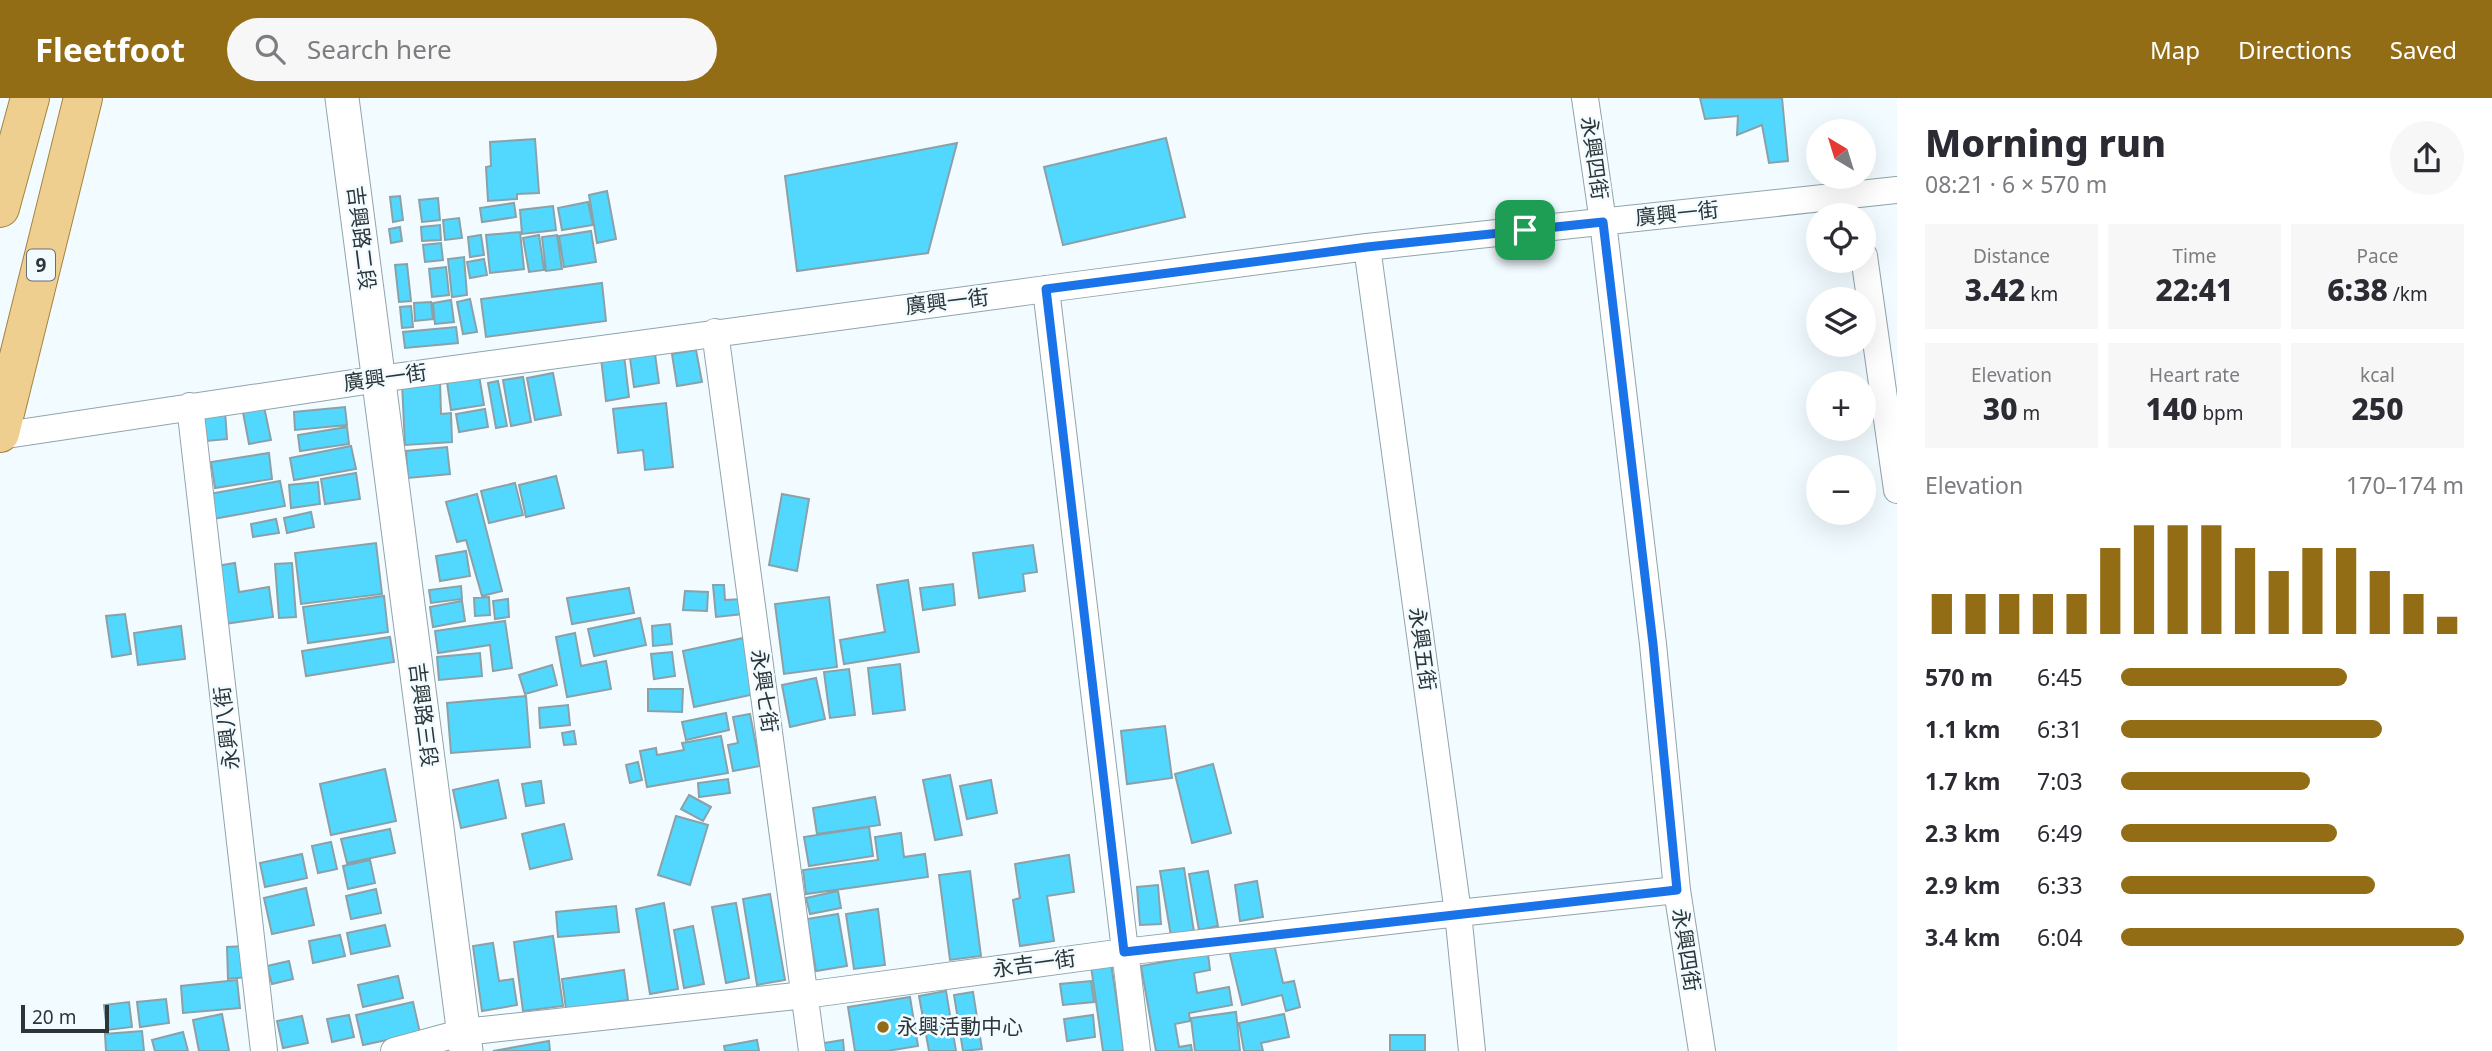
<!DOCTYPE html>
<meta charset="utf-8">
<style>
body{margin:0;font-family:"Noto Sans","Noto Sans TC",sans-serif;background:#f7f7f7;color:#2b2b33;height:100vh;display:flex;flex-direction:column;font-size:26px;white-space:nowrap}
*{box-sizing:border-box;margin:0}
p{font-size:23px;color:#7c7c81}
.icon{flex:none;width:38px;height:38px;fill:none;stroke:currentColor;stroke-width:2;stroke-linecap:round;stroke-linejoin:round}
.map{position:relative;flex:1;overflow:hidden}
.sheet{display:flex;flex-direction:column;background:#fff;width:595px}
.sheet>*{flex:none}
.needle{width:46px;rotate:322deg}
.fabs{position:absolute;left:1806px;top:21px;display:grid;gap:14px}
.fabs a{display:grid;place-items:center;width:70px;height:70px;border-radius:50%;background:#fff;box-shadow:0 7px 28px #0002;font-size:35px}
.scale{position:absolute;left:21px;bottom:18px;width:88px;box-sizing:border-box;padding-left:7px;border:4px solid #2c3538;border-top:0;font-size:19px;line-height:24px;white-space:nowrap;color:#2c3538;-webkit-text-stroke:5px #f2fbff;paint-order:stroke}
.pin{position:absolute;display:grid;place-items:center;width:60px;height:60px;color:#fff;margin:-30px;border-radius:14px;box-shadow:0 4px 10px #0006}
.round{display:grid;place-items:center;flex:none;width:74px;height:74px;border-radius:37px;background:#f7f7f7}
.summary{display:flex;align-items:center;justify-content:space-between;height:119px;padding:0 28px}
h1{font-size:38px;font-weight:800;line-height:52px}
.figures{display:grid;grid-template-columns:repeat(3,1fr);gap:10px;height:119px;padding:7px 28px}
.figures div{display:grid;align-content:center;border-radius:0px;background:#f7f7f7;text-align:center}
.figures b{font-size:30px;font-weight:800}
.figures small{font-size:19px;font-weight:400}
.figures p{font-size:19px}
.chart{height:196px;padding:14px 28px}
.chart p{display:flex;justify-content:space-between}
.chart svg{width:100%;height:126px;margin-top:7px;stroke:#936d15;stroke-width:6}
ul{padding:0 28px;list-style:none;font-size:23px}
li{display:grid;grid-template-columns:112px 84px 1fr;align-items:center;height:52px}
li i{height:18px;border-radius:9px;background:#936d15}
header{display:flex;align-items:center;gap:42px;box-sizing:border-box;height:98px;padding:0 35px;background:#936d15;color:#fff}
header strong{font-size:33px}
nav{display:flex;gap:38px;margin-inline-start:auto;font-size:24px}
.search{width:490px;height:63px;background:#f7f7f7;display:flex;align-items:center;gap:18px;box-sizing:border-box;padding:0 24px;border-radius:38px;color:#7c7c81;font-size:26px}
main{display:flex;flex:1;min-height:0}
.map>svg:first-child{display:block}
</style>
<header>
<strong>Fleetfoot</strong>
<div class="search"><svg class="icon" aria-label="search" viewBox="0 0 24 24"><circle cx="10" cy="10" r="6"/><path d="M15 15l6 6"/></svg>Search here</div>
<nav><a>Map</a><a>Directions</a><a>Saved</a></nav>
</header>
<main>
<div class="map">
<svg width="1897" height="953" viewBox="0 0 1897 953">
<rect width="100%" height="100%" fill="#f2fbff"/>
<path fill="#52d8ff" stroke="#8ba1a8" stroke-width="2" d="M1700 0H1782L1788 63 1769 65 1762 27 1737 37 1738 18 1705 21Z
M1166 40 1185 119 1063 147 1044 69Z
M535 41 539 95 517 96V101L488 103 486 69 491 68 490 44Z
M957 45 928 155 797 173 785 78Z
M607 93 616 141 597 145 589 97Z
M400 98 403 122 393 124 390 99Z
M438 100 440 122 422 124 419 102Z
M588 104 593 127 562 132 558 110Z
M514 105 516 119 482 124 480 110Z
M553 108 556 132 522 136 520 112Z
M459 120 462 140 445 142 443 122Z
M440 127 441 142 422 143 421 129Z
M400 129 402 143 391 145 389 131Z
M591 133 596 164 564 169 559 138Z
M520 134 524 171 490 175 486 137Z
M481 137 484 157 470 159 468 139Z
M539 137 544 172 529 174 523 140Z
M557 137 562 171 546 173 542 139Z
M441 145 443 162 425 164 423 147Z
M464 159 467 197 452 199 448 161Z
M484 161 487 177 470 180 467 164Z
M407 166 411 203 399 204 395 167Z
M446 169 449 197 432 199 429 171Z
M602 185 606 223 486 239 481 201Z
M470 201 477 234 463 236 457 204Z
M451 202 454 224 435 226 433 205Z
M431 204 433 221 415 223 414 205Z
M411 208 413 229 402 230 400 209Z
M456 229 458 245 405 250 403 234Z
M696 252 702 284 677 288 672 256Z
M655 256 659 285 634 289 630 260Z
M624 257 629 299 606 303 601 260Z
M478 271 484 307 451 312 446 277Z
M553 275 561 317 535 322 527 280Z
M523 279 531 324 511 328 503 282Z
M440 283 441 316 451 315 452 344 405 347 402 286Z
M498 283 507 328 496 330 488 285Z
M263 304 271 342 249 346 242 309Z
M666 305 673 369 645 372 643 352 618 355 613 311Z
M345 309 347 327 295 332 294 314Z
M485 311 488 329 459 334 456 316Z
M225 313 227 341 206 343 203 314Z
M347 329 349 346 300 353 298 337Z
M351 348 356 371 294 382 290 360Z
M447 349 450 376 408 380 406 353Z
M269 355 272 381 215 390 211 364Z
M356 375 360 401 325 406 321 381Z
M556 378 564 410 526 419 519 387Z
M280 383 285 408 213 421 209 396Z
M318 384 320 406 291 410 289 387Z
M515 385 523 417 489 425 481 393Z
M477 396 502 493 482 498 466 442 457 444 446 404Z
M782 396 809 401 797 473 769 467Z
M311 414 314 429 287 435 284 420Z
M276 421 279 435 253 439 251 426Z
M376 445 382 496 301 506 295 455Z
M1033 447 1037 474 1023 476 1025 493 979 500 973 455Z
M466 453 470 478 440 483 436 458Z
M235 465 239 494 269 489 273 519 224 526 216 468Z
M292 465 296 519 279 520 275 466Z
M908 482 919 554 844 566 840 542 885 534 877 487Z
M953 486 955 507 923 512 920 490Z
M713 487H724L725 502 742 501 743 516 716 519Z
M461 488 462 501 431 505 429 492Z
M629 490 634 515 572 526 567 500Z
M685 493 708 494 707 513 683 512Z
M384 498 388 534 308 545 303 509Z
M489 499 490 517 475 518 474 500Z
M829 499 837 569 784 576 775 506Z
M508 501 509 519 495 521 493 503Z
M462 503 465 523 433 529 430 509Z
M125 516 131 556 112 559 106 518Z
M640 520 646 547 594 558 588 531Z
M505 523 512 570 493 573 490 547 438 555 435 533Z
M670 526 672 546 653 548 652 528Z
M181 528 185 561 138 567 134 535Z
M575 535 581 568 606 563 611 591 567 599 556 539Z
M390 539 394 564 306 578 302 553Z
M743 540 755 596 694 609 683 553Z
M672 554 675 578 654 581 651 556Z
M480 555 482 578 439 582 437 559Z
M900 566 905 612 873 616 868 570Z
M552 567 557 587 525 596 519 577Z
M849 571 855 617 830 620 824 574Z
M816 580 825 621 790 629 782 587Z
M648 591H683L682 614 648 613Z
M526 598 530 649 451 655 447 605Z
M568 607 570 627 540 630 539 610Z
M726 615 729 632 686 642 682 624Z
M750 616 760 668 733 673 728 647 738 645 733 619Z
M1165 628 1172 680 1127 686 1121 633Z
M574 633 576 646 564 647 562 635Z
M721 638 728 675 647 689 640 653 656 650 657 657 684 652 682 645Z
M638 664 642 682 630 685 626 667Z
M1213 666 1231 735 1192 745 1175 676Z
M385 671 396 723 331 737 320 686Z
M950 677 962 737 935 742 923 682Z
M728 681 730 695 699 699 698 685Z
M498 682 506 720 461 730 453 692Z
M991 682 997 715 967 721 960 688Z
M541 683 544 705 526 708 522 686Z
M689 697 711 709 703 723 681 711Z
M875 699 880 727 817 736 813 710Z
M676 718 708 727 690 787 658 777Z
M564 726 572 761 530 771 522 736Z
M869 729 873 758 809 768 804 739Z
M390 731 395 755 347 765 341 741Z
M901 735 904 759 925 756 928 779 806 796 803 772 878 762 875 739Z
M331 744 337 771 318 775 312 748Z
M302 756 307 780 265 789 260 765Z
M1069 757 1074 794 1047 798 1054 843 1020 848 1013 802 1020 800 1015 766Z
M370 762 375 785 348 791 343 768Z
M1184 770 1194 834 1171 838 1160 773Z
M970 773 981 858 950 862 939 777Z
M1208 773 1218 828 1199 832 1189 776Z
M1257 783 1263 819 1240 823 1235 787Z
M1158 787 1161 826 1140 827 1137 789Z
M306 790 314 827 272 836 264 800Z
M376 791 381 815 351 821 346 798Z
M838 793 841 810 810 816 806 800Z
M770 796 785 882 757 887 743 801Z
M664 805 678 891 650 896 636 811Z
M736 805 749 880 726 885 712 809Z
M616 808 619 834 558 839 556 814Z
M878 811 885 867 854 871 846 816Z
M838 816 847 868 816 873 807 821Z
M385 827 390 848 351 856 347 835Z
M693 828 704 886 684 890 674 832Z
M340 837 345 858 313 865 309 843Z
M553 838 563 908 523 913 514 844Z
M493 845 499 883 513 881 517 907 482 913 473 848Z
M1274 846 1283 885 1294 883 1300 909 1286 913 1282 897 1242 907 1228 848Z
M245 848 247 879 228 881 227 849Z
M1208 856 1210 872 1194 875 1197 895 1229 889 1232 907 1189 915 1190 923 1175 926 1179 949 1191 947 1192 953H1156L1141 868Z
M289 863 293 881 272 886 267 868Z
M1111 865 1124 953H1103L1091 868Z
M624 872 628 902 566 911 562 881Z
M398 878 403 900 363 909 358 887Z
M237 882 240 910 183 915 181 888Z
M1091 883 1094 904 1063 907 1060 886Z
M946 893 956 953H929L919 898Z
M973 894 982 951 963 953 954 897Z
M910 899 918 948 887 953H855L848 909Z
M166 901 169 925 140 929 137 904Z
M129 904 132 929 107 932 104 907Z
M413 904 420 935 363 947 356 917Z
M1236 914 1240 953H1195L1191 920Z
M222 916 229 953H199L193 922Z
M1284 916 1289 939 1261 945 1263 953H1244L1239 925Z
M349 917 354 939 332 944 327 921Z
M1093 917 1095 939 1067 943 1064 921Z
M302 918 308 945 283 950 277 923Z
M142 933 144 953H106L105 936Z
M183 934 188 953H155L152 942Z
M1390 937H1425V953H1390Z
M757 942 759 953H725L724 948Z
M843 942 844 953H819L818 946Z
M549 943 550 953H493Z"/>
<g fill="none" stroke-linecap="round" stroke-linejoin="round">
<defs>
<path id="minor" d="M1585 0 1603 124 1653 546 1677 792 1702 953
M1367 149 1458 815 1472 953
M1864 158 1897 392
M1046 191 1137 953
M715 234 812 953
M190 308 264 953
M0 338 379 281 1046 191 1367 149 1897 92
M394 953 464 934 805 897 1124 854 1458 815 1677 792"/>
<path id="tertiary" d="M342 0 466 953"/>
<path id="primary" d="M0 110 30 0
M0 335 83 0"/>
</defs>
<use href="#minor" stroke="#8fa5ac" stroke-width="28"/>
<use href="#tertiary" stroke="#8fa5ac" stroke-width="35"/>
<use href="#primary" stroke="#a48440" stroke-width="40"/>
<use href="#minor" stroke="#fff" stroke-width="26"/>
<use href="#tertiary" stroke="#fff" stroke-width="33"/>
<use href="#primary" stroke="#efcf8f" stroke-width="38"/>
</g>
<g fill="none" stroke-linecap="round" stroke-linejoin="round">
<defs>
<path id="route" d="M1603 124 1653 546 1677 792 1124 854 1046 191 1367 149Z"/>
</defs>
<use href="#route" stroke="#fff" stroke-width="14"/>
<use href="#route" stroke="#1a73e8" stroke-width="9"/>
</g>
<circle fill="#936d15" stroke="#f2fbff" stroke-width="2.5" cx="883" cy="929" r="7"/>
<g text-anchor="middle" stroke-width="5" stroke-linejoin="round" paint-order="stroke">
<rect fill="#f2fbff" stroke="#677074" stroke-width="2" x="27" y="151.5" width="28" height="31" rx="5"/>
<g font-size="19" font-weight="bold" fill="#2c3538">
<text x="41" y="174">9</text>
</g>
<g font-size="21" fill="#2c3538" stroke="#f2fbff">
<text transform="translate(1594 60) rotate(82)" y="7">永興四街</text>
<text transform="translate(1677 116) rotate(-6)" y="7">廣興一街</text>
<text transform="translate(361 140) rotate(83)" y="7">吉興路二段</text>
<text transform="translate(947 204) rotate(-7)" y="7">廣興一街</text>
<text transform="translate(385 280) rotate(-8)" y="7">廣興一街</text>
<text transform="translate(1422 551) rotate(82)" y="7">永興五街</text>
<text transform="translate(764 593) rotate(82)" y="7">永興七街</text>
<text transform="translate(423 617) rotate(83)" y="7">吉興路三段</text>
<text transform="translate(227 630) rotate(-97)" y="7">永興八街</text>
<text transform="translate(1686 852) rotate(81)" y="7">永興四街</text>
<text transform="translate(1034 866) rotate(-8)" y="7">永吉一街</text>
</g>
<g font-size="21" fill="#2c3538" stroke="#f2fbff" text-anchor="start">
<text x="897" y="936">永興活動中心</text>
</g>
</g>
</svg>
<div class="fabs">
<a><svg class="needle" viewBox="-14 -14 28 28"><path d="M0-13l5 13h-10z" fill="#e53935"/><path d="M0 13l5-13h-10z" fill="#7c7c81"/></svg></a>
<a><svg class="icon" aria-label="locate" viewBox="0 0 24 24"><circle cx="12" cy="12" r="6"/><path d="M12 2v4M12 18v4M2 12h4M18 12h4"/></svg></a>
<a><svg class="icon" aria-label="layers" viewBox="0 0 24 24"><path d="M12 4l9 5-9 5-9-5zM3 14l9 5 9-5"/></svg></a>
<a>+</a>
<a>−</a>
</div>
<div class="scale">20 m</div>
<div class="pin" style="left:1525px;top:132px;background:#1e9e55"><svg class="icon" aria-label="arrive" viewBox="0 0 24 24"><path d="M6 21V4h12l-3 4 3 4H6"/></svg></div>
</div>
<section class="sheet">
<div class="summary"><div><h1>Morning run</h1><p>08:21 · 6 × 570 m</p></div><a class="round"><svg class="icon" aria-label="share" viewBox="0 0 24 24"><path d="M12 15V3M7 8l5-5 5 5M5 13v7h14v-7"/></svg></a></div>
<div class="figures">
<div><p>Distance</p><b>3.42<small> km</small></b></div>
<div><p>Time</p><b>22:41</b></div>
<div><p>Pace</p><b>6:38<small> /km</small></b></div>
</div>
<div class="figures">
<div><p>Elevation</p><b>30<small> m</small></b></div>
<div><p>Heart rate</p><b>140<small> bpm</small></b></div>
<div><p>kcal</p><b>250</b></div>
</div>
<div class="chart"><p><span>Elevation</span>170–174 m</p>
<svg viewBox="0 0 160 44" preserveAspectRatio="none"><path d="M5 44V30M15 44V30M25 44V30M35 44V30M45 44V30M55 44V14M65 44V6M75 44V6M85 44V6M95 44V14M105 44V22M115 44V14M125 44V14M135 44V22M145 44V30M155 44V38"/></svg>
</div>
<ul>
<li><b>570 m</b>6:45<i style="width:66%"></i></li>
<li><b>1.1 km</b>6:31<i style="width:76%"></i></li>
<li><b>1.7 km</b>7:03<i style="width:55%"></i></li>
<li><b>2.3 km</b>6:49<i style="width:63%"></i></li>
<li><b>2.9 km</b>6:33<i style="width:74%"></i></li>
<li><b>3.4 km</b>6:04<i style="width:100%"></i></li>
</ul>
</section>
</main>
